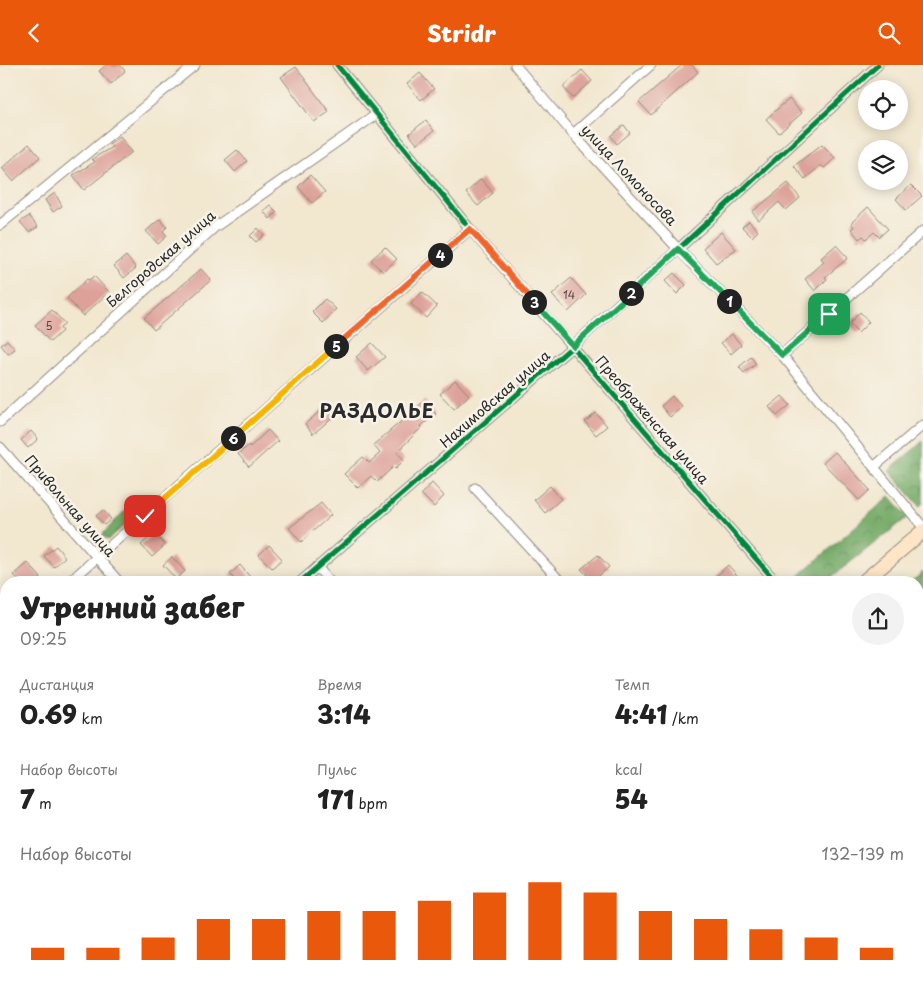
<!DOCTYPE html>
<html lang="ru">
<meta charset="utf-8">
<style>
body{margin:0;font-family:"Playpen Sans",sans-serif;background:#f2f2f2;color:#222;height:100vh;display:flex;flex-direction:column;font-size:19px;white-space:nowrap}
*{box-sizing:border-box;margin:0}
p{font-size:16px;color:#767676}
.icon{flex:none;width:28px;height:28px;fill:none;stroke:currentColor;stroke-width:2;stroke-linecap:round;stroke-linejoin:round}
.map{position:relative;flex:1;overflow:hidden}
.details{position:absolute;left:0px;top:511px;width:924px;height:406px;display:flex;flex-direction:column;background:#fff;border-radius:20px 20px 0 0;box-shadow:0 2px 12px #0003}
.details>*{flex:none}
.fabs{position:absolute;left:858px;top:15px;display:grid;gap:10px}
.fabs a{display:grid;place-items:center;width:50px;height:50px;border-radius:50%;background:#fff;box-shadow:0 2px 12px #0003;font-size:25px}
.pin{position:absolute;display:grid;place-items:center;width:42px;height:42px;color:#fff;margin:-21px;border-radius:10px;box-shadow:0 2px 8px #0006}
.km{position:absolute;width:25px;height:25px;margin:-12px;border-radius:50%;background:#222;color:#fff;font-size:14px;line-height:25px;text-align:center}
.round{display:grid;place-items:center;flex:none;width:52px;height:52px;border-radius:26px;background:#f2f2f2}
.head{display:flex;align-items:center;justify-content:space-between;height:85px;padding:0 20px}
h1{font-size:28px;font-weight:800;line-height:38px}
.metrics{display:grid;grid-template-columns:repeat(3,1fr);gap:8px;height:85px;padding:5px 20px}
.metrics div{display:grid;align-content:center}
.metrics b{font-size:25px;font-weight:800}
.metrics small{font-size:14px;font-weight:400}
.metrics p{font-size:14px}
.chart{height:140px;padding:10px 20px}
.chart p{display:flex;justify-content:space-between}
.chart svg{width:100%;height:90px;margin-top:5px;stroke:#ea580c;stroke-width:6}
header{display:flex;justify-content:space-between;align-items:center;height:65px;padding:0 20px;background:#ea580c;color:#fff;font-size:22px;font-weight:800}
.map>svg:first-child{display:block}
</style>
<header><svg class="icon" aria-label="back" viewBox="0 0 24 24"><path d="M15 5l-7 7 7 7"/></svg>Stridr<svg class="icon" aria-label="search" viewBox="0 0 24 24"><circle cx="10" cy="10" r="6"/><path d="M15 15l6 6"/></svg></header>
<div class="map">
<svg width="923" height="917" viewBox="0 0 923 917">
<defs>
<pattern id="forest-crowns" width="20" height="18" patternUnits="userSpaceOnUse" patternTransform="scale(1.25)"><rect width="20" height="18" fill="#74aa68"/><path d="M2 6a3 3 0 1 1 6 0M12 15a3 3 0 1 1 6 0" fill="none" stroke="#5f8b56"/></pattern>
</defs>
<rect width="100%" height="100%" fill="#f7f3e8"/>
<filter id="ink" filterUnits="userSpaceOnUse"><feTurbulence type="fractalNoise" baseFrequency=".02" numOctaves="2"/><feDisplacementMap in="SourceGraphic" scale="10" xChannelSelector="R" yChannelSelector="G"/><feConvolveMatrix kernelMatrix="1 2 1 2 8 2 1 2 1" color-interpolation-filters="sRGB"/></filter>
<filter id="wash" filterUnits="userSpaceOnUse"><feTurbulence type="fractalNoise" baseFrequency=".0096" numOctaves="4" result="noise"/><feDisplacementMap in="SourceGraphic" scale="20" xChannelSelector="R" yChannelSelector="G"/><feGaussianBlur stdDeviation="1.12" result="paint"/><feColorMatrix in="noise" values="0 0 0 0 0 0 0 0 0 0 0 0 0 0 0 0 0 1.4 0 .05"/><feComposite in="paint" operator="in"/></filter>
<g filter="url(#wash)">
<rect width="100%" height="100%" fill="#f2e7cf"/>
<path fill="url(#forest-crowns)" stroke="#506a4a" d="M923 376V439L920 441 889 406Z
M890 431 908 452 825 517H792Z
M131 439 137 449 108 475 102 470Z
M923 507V535L918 540V518L911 517Z"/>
<g id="blocks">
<path fill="#dda199" d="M106 0H120L125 6 111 19 99 6Z
M682 0H692L698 7 651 50 639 37Z
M296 2 329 47 314 57 281 12Z
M582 5 592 16 573 33 563 22Z
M420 8 434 24 421 35 407 19Z
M789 34 802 48 779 68 766 54Z
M426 55 434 66 417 79 409 69Z
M624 60 630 68 617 79 611 71Z
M120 71 132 87 84 125 73 110 95 97 92 94 112 82 109 79Z
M29 79 40 92 13 116 2 103Z
M822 79 835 93 824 103 821 100 805 114 794 101Z
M237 85 247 96 235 107 225 95Z
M310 110 325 127 312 138 298 122Z
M481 114 493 128 478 141 466 128Z
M788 118 800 133 786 145 779 137 759 155 752 147Z
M911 120 922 131 906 145 896 134Z
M55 128 62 141 53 147 45 135Z
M270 140 277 147 270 154 263 146Z
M868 142 888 164 879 172 874 167 866 174 863 171 859 174 851 164 854 162 851 158Z
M29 151 38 162 29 167 20 157Z
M160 154 167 162 163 166 167 171 158 179 146 166Z
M749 156 758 166 752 172 742 162Z
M258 163 264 170 256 177 250 171Z
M721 167 736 184 716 198 703 183Z
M836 180 848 193 825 212 827 214 815 226 805 214 824 197 821 193Z
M385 182 397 194 383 207 371 195Z
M126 191 136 203 124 213 114 201Z
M201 204 211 215 154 265 144 253Z
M674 208 686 220 677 229 665 216Z
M94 211 109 227 83 251 67 233 87 214 89 215Z
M571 213 586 230 568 247 552 230Z
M422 227 437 241 426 253 411 239Z
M325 234 336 244 323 258 312 247Z
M52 245 65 259 60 263 62 266 50 277 35 260Z
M860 247 869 257 858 268 849 259Z
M732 269 741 280 731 289 721 278Z
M7 275 15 284 8 289 1 280Z
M372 278 385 292 368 306 356 292Z
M751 292 756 299 744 308 739 302Z
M455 315 469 330 454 344 440 329Z
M672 331 682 342 670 352 661 341Z
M782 331 790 340 777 351 769 342Z
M424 335 436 349 421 361 422 362 397 387 404 395 395 404 393 402 377 417 371 411 358 423 344 409 363 392 369 398 380 388 373 380 416 344Z
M325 342 333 352 313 369 305 359Z
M596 348 607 361 596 370 585 357Z
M268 365 278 376 249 402 238 389 249 380 250 382Z
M31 366 38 374 28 383 21 375Z
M835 387 870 425 859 435 823 398Z
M432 418 444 431 434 442 421 429Z
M550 421 561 434 545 448 534 435Z
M321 438 331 450 301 477 289 463Z
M103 445 111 454 104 460 96 451Z
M154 468 165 480 152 492 141 480Z
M269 480 282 494 272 503 259 490Z
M56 481 65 492 54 502 44 491Z
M598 490 609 502 593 516 581 504Z
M172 492 185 506 176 514 163 500Z
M28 498 41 513 36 518H21L14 510Z
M240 500 255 518H237L230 509Z
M728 500 735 508 744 518H718L714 513Z"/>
</g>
</g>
<g filter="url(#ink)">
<use href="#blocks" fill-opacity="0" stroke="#8e897d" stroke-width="1"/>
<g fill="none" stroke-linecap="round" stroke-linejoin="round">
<defs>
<path id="minor" d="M337 0 470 164 777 518
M515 0 573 69 678 184 782 290 923 462
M573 69 651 0
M0 160 195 0
M782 290 923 166
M0 357 215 162 377 49
M0 382 120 518
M875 401 923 360
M475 423 562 518
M317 502 331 518
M68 518 470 164
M299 518 573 281 878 0
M0 575 6 570
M918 596 923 603
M0 782 6 776
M918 792 923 798
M666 911 671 917
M846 911 851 917
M74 917 80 911
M298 917 305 911
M504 917 511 911"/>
<path id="secondary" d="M862 518 923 466
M399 917 406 911"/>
</defs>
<use href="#minor" stroke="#8e897d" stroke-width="11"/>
<use href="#secondary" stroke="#8e897d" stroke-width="16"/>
<use href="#minor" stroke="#fff" stroke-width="9"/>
<use href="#secondary" stroke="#fde5c5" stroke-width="14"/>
<defs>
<path id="cycleway" d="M337 0 470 164 777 518
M299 518 573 281 878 0"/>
</defs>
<use href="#cycleway" stroke="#f7f3e8" stroke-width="8"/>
<use href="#cycleway" stroke="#00873e" stroke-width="5"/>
</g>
</g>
<g fill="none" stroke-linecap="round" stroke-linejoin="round" filter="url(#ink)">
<defs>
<path id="split-1" d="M729 236 782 290 829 249"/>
<path id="split-2" d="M631 228 678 184 729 236"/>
<path id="split-3" d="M534 237 573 281 631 228"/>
<path id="split-4" d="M440 190 470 164 534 237"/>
<path id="split-5" d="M336 281 440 190"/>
<path id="split-6" d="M233 373 336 281"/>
<path id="split-7" d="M145 451 233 373"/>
</defs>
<use href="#split-1" stroke="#fff" stroke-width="10"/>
<use href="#split-2" stroke="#fff" stroke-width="10"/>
<use href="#split-3" stroke="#fff" stroke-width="10"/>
<use href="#split-4" stroke="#fff" stroke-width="10"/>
<use href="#split-5" stroke="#fff" stroke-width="10"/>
<use href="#split-6" stroke="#fff" stroke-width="10"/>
<use href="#split-7" stroke="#fff" stroke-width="10"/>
<use href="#split-1" stroke="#22a559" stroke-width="6"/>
<use href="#split-2" stroke="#22a559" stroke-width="6"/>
<use href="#split-3" stroke="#22a559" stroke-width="6"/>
<use href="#split-4" stroke="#f0652b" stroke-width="6"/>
<use href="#split-5" stroke="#f0652b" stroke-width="6"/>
<use href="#split-6" stroke="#f5b400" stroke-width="6"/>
<use href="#split-7" stroke="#f5b400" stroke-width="6"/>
</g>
<g text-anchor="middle" stroke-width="5" stroke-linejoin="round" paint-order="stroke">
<g font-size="11" fill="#584846">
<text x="569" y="234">14</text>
<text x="49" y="265">5</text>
</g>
<g font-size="14" fill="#2b2b2b" stroke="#f7f3e8">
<text transform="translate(629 110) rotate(47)" y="5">улица Ломоносова</text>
<text transform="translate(161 194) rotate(-41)" y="5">Белгородская улица</text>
<text transform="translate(495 334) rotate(-41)" y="5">Нахимовская улица</text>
<text transform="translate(652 355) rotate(49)" y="5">Преображенская улица</text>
<text transform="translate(70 441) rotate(49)" y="5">Привольная улица</text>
</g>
<g font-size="19" font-weight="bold" letter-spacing="1" fill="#2b2b2b" stroke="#f7f3e8">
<text x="377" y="353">РАЗДОЛЬЕ</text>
</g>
</g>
</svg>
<div class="fabs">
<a><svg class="icon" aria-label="locate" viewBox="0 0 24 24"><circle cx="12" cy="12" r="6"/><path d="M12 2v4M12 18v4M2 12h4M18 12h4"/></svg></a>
<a><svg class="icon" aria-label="layers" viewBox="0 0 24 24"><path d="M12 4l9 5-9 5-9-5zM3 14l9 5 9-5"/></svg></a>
</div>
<div class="pin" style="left:829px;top:249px;background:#1e9e55"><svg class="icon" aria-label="arrive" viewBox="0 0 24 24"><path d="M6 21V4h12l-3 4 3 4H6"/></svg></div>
<div class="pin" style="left:145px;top:451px;background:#d93025"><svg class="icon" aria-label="check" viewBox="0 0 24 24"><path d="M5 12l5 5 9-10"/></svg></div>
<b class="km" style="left:729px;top:236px">1</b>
<b class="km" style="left:631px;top:228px">2</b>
<b class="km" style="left:534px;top:237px">3</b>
<b class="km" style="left:440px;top:190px">4</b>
<b class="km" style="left:336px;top:281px">5</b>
<b class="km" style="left:233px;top:373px">6</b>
<section class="details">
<div class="head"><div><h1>Утренний забег</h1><p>09:25</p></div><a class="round"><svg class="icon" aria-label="share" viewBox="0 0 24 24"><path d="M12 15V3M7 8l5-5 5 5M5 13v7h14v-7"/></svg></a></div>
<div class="metrics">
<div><p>Дистанция</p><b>0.69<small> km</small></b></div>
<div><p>Время</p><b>3:14</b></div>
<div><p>Темп</p><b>4:41<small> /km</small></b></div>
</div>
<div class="metrics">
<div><p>Набор высоты</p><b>7<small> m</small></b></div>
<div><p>Пульс</p><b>171<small> bpm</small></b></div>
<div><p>kcal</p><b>54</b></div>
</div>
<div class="chart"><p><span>Набор высоты</span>132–139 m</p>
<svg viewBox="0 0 160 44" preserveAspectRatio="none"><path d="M5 44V38M15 44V38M25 44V33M35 44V24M45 44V24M55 44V20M65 44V20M75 44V15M85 44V11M95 44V6M105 44V11M115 44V20M125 44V24M135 44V29M145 44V33M155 44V38"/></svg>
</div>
</section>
</div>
